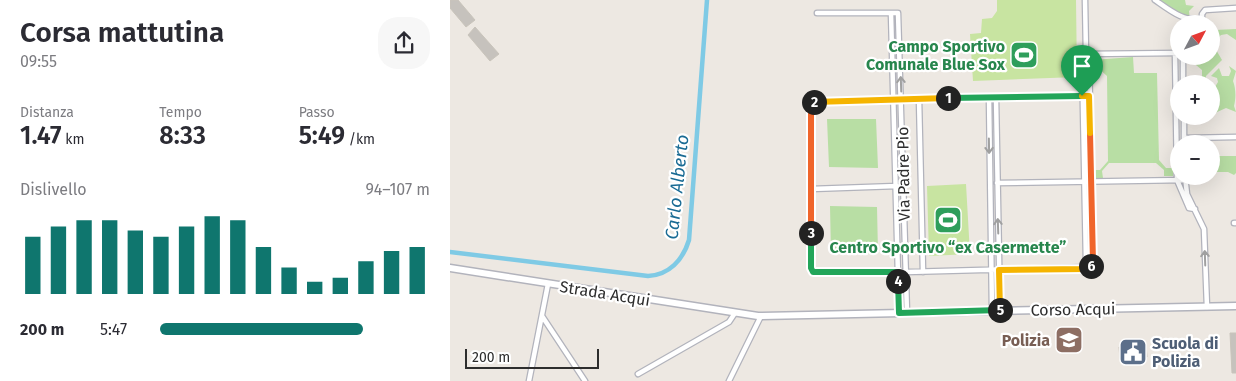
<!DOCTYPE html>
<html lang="it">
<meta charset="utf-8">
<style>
body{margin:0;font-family:"Fira Sans",sans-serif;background:#f7f7f7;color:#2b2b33;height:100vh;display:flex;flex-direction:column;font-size:19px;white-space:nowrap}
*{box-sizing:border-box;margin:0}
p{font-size:16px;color:#7c7c81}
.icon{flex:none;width:28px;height:28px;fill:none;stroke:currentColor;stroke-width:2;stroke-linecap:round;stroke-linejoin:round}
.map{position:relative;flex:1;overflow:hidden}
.drawer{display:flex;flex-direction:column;background:#fff;width:450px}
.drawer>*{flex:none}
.needle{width:32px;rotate:49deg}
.fabs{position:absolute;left:720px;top:15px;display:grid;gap:10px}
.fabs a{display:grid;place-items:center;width:50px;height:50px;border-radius:50%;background:#fff;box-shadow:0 5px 20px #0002;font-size:25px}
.scale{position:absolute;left:15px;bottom:12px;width:134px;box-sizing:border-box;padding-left:5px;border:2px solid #2d2d2d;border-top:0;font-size:14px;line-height:18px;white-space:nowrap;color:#2d2d2d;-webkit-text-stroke:4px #fff;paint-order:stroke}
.pin{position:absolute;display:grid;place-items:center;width:42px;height:42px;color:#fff;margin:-51px -21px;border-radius:50% 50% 50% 0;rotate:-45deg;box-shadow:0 0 5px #0007}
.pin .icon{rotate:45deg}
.km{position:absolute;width:25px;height:25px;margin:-12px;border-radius:50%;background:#222;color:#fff;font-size:14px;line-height:25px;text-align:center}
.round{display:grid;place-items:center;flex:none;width:52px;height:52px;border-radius:20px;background:#f7f7f7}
.headline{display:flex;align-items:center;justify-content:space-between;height:85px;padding:0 20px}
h1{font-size:28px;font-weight:600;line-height:38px}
.metrics{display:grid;grid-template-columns:repeat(3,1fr);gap:8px;height:85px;padding:5px 20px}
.metrics div{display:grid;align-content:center}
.metrics b{font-size:25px;font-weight:600}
.metrics small{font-size:14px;font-weight:400}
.metrics p{font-size:14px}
.chart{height:140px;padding:10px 20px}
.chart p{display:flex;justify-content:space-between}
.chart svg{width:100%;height:90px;margin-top:5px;stroke:#0f766e;stroke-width:6}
ul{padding:0 20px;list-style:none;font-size:16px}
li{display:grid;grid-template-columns:80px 60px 1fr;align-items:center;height:38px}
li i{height:12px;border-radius:6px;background:#0f766e}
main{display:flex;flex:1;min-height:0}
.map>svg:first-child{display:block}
</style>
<main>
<section class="drawer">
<div class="headline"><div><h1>Corsa mattutina</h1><p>09:55</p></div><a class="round"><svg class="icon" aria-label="share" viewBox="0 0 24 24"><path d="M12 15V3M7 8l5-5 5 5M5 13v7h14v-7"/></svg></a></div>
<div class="metrics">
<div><p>Distanza</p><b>1.47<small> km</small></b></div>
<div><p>Tempo</p><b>8:33</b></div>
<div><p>Passo</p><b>5:49<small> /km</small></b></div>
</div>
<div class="chart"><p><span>Dislivello</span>94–107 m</p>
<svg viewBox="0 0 160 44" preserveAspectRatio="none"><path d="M5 44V16M15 44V11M25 44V8M35 44V8M45 44V13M55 44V16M65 44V11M75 44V6M85 44V8M95 44V21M105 44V31M115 44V38M125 44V36M135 44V28M145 44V23M155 44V21"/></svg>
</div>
<ul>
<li><b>200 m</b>5:47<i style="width:75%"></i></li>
</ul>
</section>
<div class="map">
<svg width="786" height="381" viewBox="0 0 786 381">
<rect width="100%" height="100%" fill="#ede8e2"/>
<path fill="#b8dea4" d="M705 0H735L736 5 744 6 739 11 740 20Z
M786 29V40L777 34 771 35 766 40 765 48 772 60 756 76 755 84H752V70L740 60 742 56H761V35L765 30Z
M683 57 684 73H707L709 160 716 168H723V176H714V170L706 163H659L652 171 653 178H644V170H650L658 161 657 76 648 68H642V60Z
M779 66 786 71 783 81C786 89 786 98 784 106L786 112 776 108 765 113 768 106 761 101V88L765 87 768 82 767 78 761 76 769 68 772 76H779L781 71Z
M377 119H426L428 168 379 167Z
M761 156H786V173L784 175 778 172H766L761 167Z
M380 206 427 207 428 253 381 254Z"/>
<path fill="#c8e4a1" d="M547 0H626L627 77 523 81 520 34 531 33 532 19 542 18 547 11Z
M516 184 520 254 479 256 477 186Z"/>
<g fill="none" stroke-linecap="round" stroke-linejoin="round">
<path stroke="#7fcae5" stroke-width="4.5" d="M0 252 198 276C219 275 233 260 239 240L257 0"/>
</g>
<path fill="#c6c2bd" stroke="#c9c4bb" d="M0 0H8L25 20 16 27 0 8Z
M25 27 49 54 40 61 18 35Z
M780 333H786V373H782Z
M611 335H627V344L612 345Z
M696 345 697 357 670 359 669 347Z"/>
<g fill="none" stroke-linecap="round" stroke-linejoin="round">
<defs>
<path id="street" d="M635 0 636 54
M705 0C718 9 736 24 752 18
M367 13H448L457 313
M441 13 449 313
M752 24V14L755 10 786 8
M725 53 727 180 739 208 745 209
M639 54 643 262 640 267 456 272 363 271 361 268V102L639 96
M733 56V84
M539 97 542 311
M546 97 550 311
M469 99 473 272
M734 116V144
M734 138 786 137
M735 176 737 194 754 229 757 307
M547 183 735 180
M361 189 447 186
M784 223H786
M633 269 636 264 632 58 636 54 729 53
M92 316 135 381
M188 374 279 322 285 313
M79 381 98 284
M279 381 311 316"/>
<path id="secondary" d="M0 268 308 316 786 306"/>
</defs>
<use href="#street" stroke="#b2b3bc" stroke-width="7"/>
<use href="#secondary" stroke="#b2b3bc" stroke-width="9"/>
<use href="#street" stroke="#fff" stroke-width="4.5"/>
<use href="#secondary" stroke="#fff" stroke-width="6"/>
</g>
<defs><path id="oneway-shaft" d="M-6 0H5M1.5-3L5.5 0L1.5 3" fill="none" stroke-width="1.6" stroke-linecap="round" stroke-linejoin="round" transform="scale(1.25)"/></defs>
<g stroke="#a0a0a0">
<use href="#oneway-shaft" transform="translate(451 84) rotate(-92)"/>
<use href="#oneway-shaft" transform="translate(539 146) rotate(89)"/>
<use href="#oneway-shaft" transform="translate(548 226) rotate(-92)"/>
<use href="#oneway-shaft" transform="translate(755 258) rotate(-92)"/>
</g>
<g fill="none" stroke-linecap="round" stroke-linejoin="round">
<defs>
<path id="split-1" d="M498 98 632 96"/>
<path id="split-2" d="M364 102 498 98"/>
<path id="split-3" d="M361 233V102H364"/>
<path id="split-4" d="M361 233V268L363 272H448V281"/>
<path id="split-5" d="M448 281 449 313 550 310"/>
<path id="split-6" d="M550 310 549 270 635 269 641 266"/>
<path id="split-7" d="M640 133 643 262 641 266"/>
<path id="split-8" d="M632 96H639L640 133"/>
</defs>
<use href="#split-1" stroke="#fff" stroke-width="10"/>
<use href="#split-2" stroke="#fff" stroke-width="10"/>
<use href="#split-3" stroke="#fff" stroke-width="10"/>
<use href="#split-4" stroke="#fff" stroke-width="10"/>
<use href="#split-5" stroke="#fff" stroke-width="10"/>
<use href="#split-6" stroke="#fff" stroke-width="10"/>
<use href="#split-7" stroke="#fff" stroke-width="10"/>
<use href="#split-8" stroke="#fff" stroke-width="10"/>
<use href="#split-1" stroke="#22a559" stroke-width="6"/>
<use href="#split-2" stroke="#f5b400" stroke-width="6"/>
<use href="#split-3" stroke="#f0652b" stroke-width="6"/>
<use href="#split-4" stroke="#22a559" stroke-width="6"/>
<use href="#split-5" stroke="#22a559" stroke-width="6"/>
<use href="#split-6" stroke="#f5b400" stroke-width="6"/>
<use href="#split-7" stroke="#f0652b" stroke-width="6"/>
<use href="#split-8" stroke="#f5b400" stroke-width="6"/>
</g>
<defs>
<symbol id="stadium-square" viewBox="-11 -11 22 22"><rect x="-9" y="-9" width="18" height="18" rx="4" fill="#2e9e5b" stroke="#fff"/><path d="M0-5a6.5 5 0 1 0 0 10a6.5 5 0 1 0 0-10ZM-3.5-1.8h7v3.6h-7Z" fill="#fff"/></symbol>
<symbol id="school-square" viewBox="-11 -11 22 22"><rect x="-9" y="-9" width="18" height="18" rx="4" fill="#8d6e63" stroke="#fff"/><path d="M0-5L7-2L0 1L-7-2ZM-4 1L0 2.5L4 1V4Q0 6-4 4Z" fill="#fff"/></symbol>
<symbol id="civic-square" viewBox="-11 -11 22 22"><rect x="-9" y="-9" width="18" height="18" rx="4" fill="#5c6f8a" stroke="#fff"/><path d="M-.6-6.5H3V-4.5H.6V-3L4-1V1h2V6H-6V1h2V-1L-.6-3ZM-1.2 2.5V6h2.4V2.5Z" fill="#fff"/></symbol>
</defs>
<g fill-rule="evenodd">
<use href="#stadium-square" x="558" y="39" width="32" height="32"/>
<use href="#stadium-square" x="482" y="204" width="32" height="32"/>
<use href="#school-square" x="603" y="324" width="32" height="32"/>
<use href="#civic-square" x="667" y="336" width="32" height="32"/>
</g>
<g text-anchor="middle" stroke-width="4.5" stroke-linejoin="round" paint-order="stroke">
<g font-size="16" font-weight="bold" fill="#27864d" stroke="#fff" text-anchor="end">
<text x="555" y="52">Campo Sportivo<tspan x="555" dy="18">Comunale Blue Sox</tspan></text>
<text x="498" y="253" text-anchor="middle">Centro Sportivo “ex Casermette”</text>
</g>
<g font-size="16" fill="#2d2d2d" stroke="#fff">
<text transform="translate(453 174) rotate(-91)" y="6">Via Padre Pio</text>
<text transform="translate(155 293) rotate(9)" y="6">Strada Acqui</text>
<text transform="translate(623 309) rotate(-1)" y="6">Corso Acqui</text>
</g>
<g font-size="16" font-weight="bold" fill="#785e54" stroke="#fff" text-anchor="end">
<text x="600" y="346">Polizia</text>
</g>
<g font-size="16" font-weight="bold" fill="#4e5e75" stroke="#fff" text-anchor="start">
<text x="702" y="349">Scuola di<tspan x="702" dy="18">Polizia</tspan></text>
</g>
<g font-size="18" font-style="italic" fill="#1a6b94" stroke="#fff">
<text transform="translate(227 187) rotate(-84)" y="6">Carlo Alberto</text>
</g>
</g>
</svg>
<div class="fabs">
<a><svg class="needle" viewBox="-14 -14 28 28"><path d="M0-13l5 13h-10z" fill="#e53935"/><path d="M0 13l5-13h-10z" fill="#7c7c81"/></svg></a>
<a>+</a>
<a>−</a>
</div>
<div class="scale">200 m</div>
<div class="pin" style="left:632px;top:96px;background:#1e9e55"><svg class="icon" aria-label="arrive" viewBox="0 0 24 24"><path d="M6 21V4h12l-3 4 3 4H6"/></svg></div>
<b class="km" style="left:498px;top:98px">1</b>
<b class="km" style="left:364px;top:102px">2</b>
<b class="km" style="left:361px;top:233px">3</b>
<b class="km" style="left:448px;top:281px">4</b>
<b class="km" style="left:550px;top:310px">5</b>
<b class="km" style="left:641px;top:266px">6</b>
</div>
</main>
